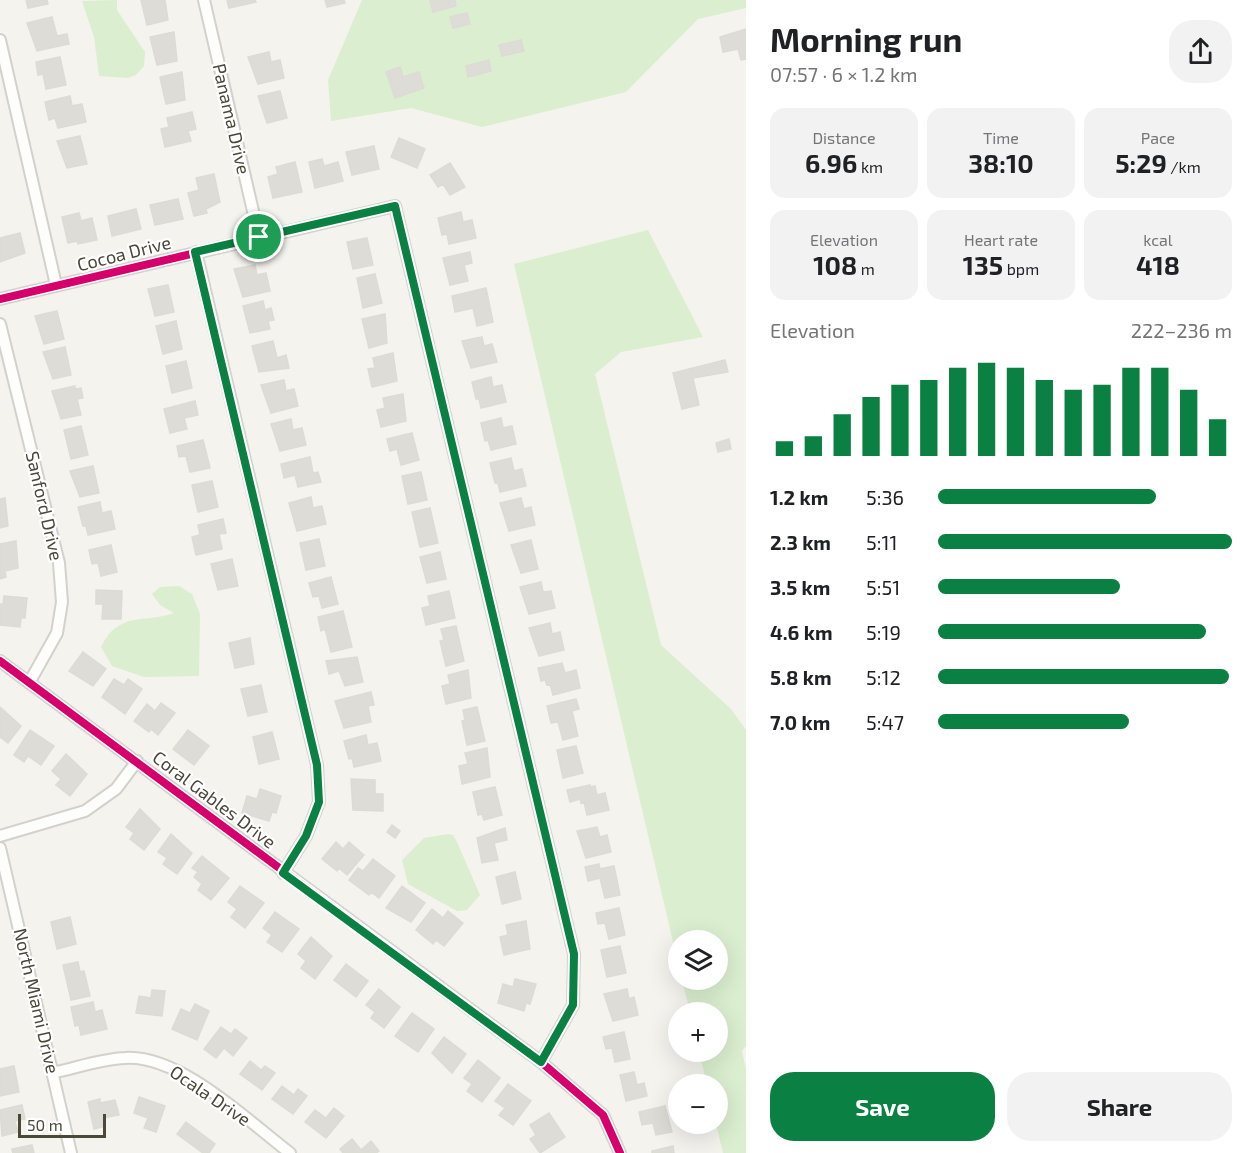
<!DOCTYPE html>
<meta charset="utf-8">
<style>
body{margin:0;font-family:"Exo 2",sans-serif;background:#f2f2f2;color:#202124;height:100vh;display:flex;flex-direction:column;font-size:22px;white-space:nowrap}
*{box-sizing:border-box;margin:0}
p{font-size:20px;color:#757577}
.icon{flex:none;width:33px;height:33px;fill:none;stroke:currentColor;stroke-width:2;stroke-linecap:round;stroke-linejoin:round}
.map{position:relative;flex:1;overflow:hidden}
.drawer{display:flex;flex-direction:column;background:#fff;width:510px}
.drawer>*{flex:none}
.fabs{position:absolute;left:668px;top:930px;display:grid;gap:12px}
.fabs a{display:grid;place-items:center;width:60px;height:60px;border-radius:50%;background:#fff;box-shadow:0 6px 24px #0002;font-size:30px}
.scale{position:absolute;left:18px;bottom:15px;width:88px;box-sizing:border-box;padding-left:6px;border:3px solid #4b4839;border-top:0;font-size:16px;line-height:21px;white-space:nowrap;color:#4b4839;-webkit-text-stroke:4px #fff;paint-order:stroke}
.pin{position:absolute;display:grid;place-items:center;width:51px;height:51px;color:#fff;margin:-26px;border:3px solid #fff;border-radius:50%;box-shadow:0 2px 6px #0007}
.round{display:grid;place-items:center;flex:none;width:63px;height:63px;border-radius:24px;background:#f2f2f2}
.summary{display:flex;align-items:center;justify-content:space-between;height:102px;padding:0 24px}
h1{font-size:33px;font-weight:700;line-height:45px}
.figures{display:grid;grid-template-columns:repeat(3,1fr);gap:9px;height:102px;padding:6px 24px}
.figures div{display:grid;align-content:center;border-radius:15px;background:#f2f2f2;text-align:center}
.figures b{font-size:26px;font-weight:700}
.figures small{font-size:16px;font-weight:400}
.figures p{font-size:16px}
.chart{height:168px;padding:12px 24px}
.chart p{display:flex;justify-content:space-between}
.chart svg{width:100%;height:108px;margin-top:6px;stroke:#0b8043;stroke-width:6}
.cta{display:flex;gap:12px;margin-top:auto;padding:12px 24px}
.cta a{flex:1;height:69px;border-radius:24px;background:#0b8043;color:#fff;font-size:24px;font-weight:700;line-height:69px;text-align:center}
.cta a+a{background:#f2f2f2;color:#202124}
ul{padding:0 24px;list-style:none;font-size:20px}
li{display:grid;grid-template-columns:96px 72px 1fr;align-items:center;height:45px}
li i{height:15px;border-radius:8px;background:#0b8043}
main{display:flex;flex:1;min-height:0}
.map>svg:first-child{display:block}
</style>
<main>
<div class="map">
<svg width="746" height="1153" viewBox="0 0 746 1153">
<rect width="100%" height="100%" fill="#f4f3ee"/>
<path fill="#dbeecf" d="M117 0V10L145 52 144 66 136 75 128 78 99 76 94 37 82 1Z
M362 0H746V8L698 19 626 92 482 127 411 108 331 121 328 80Z
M648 230 703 337 621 352 595 374 661 645 731 709 746 730V1046L742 1051 746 1070V1153H723L716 1124 717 1084H707L699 1052H717V1012H690L682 980H717V940H678V963L514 264Z
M179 586 192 594 200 614 199 676 144 677 112 666 101 647C119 610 145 624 174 613L160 605 152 594 160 587Z
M448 834 453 835 457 842 480 895 467 910 457 911 408 884 402 860 424 838Z"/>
<path fill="#dedcd6" stroke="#dcdbd4" stroke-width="1.5" d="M26 0H47L48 4 28 8Z
M141 0H165L168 20 147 25Z
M227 0H255L256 2 229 8Z
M325 0H344L345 3 327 7Z
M430 0H455L456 6 433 12Z
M467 13 470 24 453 28 450 17Z
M52 17 57 36 67 34 69 44 37 51 27 23Z
M746 29V59L741 60 738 49 723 52 720 37Z
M174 32 177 61 157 65 150 37Z
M521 40 524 51 502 56 499 45Z
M269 52 271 62 280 60 284 78 258 84 248 57Z
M60 57 66 85 46 89 43 74 38 75 36 62Z
M489 60 491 71 468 77 466 66Z
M400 67 403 77 419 72 424 88 395 98 386 72Z
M182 72 185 100 166 104 160 77Z
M280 91 287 118 267 123 258 96Z
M70 96 72 106 82 104 86 122 58 128 55 118 49 120 45 102Z
M192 112 196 129 188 131 191 141 165 147 161 129 169 127 167 118Z
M80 136 87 164 67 168 57 141Z
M399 138 425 149 417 168 391 157Z
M374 146 379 169 352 175 346 152Z
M322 159 324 166 338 162 343 181 315 188 309 162Z
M295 162 302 192 273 198 268 177 278 174 276 167Z
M450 163 465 187 450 195 443 184 438 187 430 175Z
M214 174 220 202 206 209 207 213 194 216 188 193 199 190 196 178Z
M178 199 183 219 155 225 150 205Z
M136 209 141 229 112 236 108 216Z
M461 212 463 222 472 220 476 238 449 244 447 234 442 235 438 218Z
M79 213 81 221 92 218 97 240 78 244 77 241 68 243 62 217Z
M20 233 25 253 0 262V238Z
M367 238 373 265 353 269 347 242Z
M470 252 472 263 464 265 468 281 450 285 443 258Z
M255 265 257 275 266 273 270 291 243 297 234 269Z
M375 274 382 303 363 308 357 278Z
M168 285 174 312 155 316 148 289Z
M486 288 493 322 477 326 473 308 455 312 452 296Z
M263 301 265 310 271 308 274 320 268 321 270 329 250 333 243 306Z
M57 311 64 339 44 344 35 316Z
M385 314 387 343 369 348 362 319Z
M176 321 182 349 163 354 156 326Z
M482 337 484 346 492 344 497 362 471 368 462 341Z
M273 341 277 358 286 355 289 368 259 372 252 346Z
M65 347 71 375 53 379 43 352Z
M393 353 397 381 372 387 368 369 375 368 373 358Z
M725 360 728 372 693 378 699 405 682 409 673 373Z
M186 361 192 388 172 393 166 366Z
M491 377 493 387 502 385 506 402 481 408 479 399H476L472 382Z
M284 380 286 391 294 389 298 406 271 413 261 385Z
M75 386V389L81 388 83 398 77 399 81 415 61 419 52 391Z
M403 394 406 421 381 427 377 410 385 408 383 398Z
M195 401 198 415 184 418 187 429 170 433 164 409Z
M501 418 503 428 512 426 516 444 491 450 488 440 485 441 481 423Z
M291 419 293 430 302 428 306 445 280 451 271 424Z
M81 426 88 455 71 459 64 430Z
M412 433 419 460 401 465 397 449 390 451 387 439Z
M729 439 731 449 718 452 716 443Z
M203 440 210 468 190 472 186 456 179 457 177 446Z
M310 457 313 473 318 472 321 482 298 487 295 475 284 478 281 464Z
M511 458 514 471 522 469 526 486 500 492 498 483H495L490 463Z
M93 466 99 493 80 497 70 471Z
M421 472 427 500 408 504 402 476Z
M212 481 218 507 198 512 192 485Z
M311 497 313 508 322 506 326 524 297 531 289 503Z
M5 498 8 526 0 528V499Z
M521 498 524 509 531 507 535 525 509 531 500 503Z
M100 502 102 513 111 511 115 529 88 535 86 526H83L78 507Z
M430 508 438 543 420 547 412 512Z
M223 519 226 533 219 534 222 549 196 555 192 537 200 535 198 525Z
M319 539 325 566 306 570 300 543Z
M531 540 538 569 521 573 511 545Z
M16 541 18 568 5 571 6 577 0 579V544Z
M111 545 117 572 101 576 98 563 92 564 89 550Z
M440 552 446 579 427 583 420 557Z
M232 559 238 586 218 590 211 564Z
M331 577 338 604 322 608 319 596 313 597 309 583Z
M541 582 543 592 551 591 555 608 529 614 520 587Z
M96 590 122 591 121 619H102L103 604H96Z
M449 591 455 618 426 625 422 608 430 606 428 596Z
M4 596 27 598 25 618H21L20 627 0 625V604H3Z
M343 611 352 647 331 652 325 629 321 631 318 617Z
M550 623 552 634 560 632 564 650 539 656 529 628Z
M456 626 464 661 446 666 440 641 444 640 441 629Z
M250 638 254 664 235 668 229 643Z
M83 652 106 669 93 686 69 671Z
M357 657 363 682 345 686 339 671 329 674 326 661Z
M562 663 565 673 576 670 580 688 553 695 550 684 547 685 545 680 541 681 538 668Z
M468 670 471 698 446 704 442 686 450 684 448 675Z
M114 679 124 685 128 679 142 689 125 714 102 697Z
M261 685 267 712 248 716 241 689Z
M371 692 374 705 368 706 371 722 344 728 335 701Z
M576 699 579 709 572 711 578 736 563 740 558 722 551 723 547 706Z
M161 703 175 713 158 735 151 729 149 732 134 721 147 704 155 711Z
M0 707 21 726 8 743 0 737Z
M477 707 485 741 467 745 462 721 465 720 463 710Z
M30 730 54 746 41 765 28 756 24 762 14 755Z
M188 730 209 746 194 765 173 749Z
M272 732 279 759 259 764 253 737Z
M366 735 368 745 377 743 381 761 354 767 352 758 349 759 344 741Z
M576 746 583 773 563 778 557 750Z
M487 748 490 777 462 784 459 766 468 764 465 753Z
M66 754 87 774 70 796 56 785 61 779 52 771Z
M351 779 375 780V794H383V811L353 810Z
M590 785V787L595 786 597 795 605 793 609 810 587 815 584 802 581 803 580 799 570 802 567 790Z
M495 787 502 815 484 820 482 814 478 815 473 792Z
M260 789 281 796 276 813 272 812 269 821 242 813 247 796 257 799Z
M140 809 160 829 144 850 130 839 134 833 126 827Z
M392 825 400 831 395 838 387 832Z
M597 827 600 837 607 835 611 852 586 858 577 831Z
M505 828 507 840 494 843 498 860 482 863 477 838Z
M171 834 192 853 177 874 163 864 167 858 158 852Z
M336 842 343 849 349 842 364 855 347 875 339 868 337 871 322 859Z
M202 856 229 878 211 900 198 890 202 884 194 877 198 872 192 868Z
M373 859 395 876 379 898 371 892 369 895 349 880 358 868 363 871Z
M599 864 600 869 614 866 620 895 605 898 600 878 588 881 585 867Z
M515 872 521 899 502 904 496 877Z
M240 886 264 903 245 928 231 917 237 909 228 902Z
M402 886 425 903 411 922 386 908Z
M619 908 625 935 609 939 605 923 598 924 596 913Z
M432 909 443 918 448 911 463 923 444 946 436 940 433 944 416 930Z
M275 912 299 929 282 952 267 942 272 935 263 928Z
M70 917 76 944 57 949 51 922Z
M526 921 530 949 504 955 500 937 508 935 506 925Z
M311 937 332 956 315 979 301 968 306 961 298 954Z
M620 946 626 973 607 977 601 950Z
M78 962 80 972 84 971 90 996 71 1000 63 965Z
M346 964 368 981 356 997 334 980Z
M515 979 536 984 530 1004 526 1003 524 1011 498 1003 503 984 513 987Z
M379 989 400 1007 384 1028 371 1018 375 1012 366 1005Z
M627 989 629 999 634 997 638 1015 613 1021 604 994Z
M152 990 165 991 162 1016 136 1013 139 996 151 998Z
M93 1002 95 1012 102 1010 107 1029 81 1035 79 1025 75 1026 71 1007Z
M195 1004 209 1011 197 1040 172 1029 181 1009 190 1013Z
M412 1013 434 1029 418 1052 395 1036Z
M221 1027 231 1034 235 1029 247 1038 233 1056 224 1048 216 1058 204 1049Z
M624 1032 630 1059 615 1062 612 1048 606 1049 603 1037Z
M444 1037 466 1054 452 1073 432 1053Z
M478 1060 500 1078 482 1102 467 1091 472 1084 464 1078Z
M250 1061 261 1070 265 1066 275 1073 262 1090 240 1074Z
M14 1066 19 1092 0 1096V1069Z
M634 1072 637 1085 644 1083 647 1096 626 1101 620 1075Z
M508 1084 531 1101 513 1125 499 1115 505 1108 495 1101Z
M282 1086 294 1095 298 1089 307 1096 293 1114 272 1099Z
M139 1097 165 1106 156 1132 144 1128 148 1118 134 1113Z
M100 1099V1103L115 1100 119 1115 103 1118 105 1126 94 1129 88 1102Z
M22 1105 25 1119 15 1121 18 1132 2 1136 0 1110Z
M665 1106 672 1132 656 1135 653 1123 642 1125 639 1112Z
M334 1108 344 1116 326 1138 305 1122 315 1110 326 1118Z
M549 1113 565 1137 540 1153 530 1139 536 1135 530 1125Z
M186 1122 215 1144 209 1153H203L177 1134Z
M352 1139 361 1150 371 1141 379 1151 376 1153H343L340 1149Z
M32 1145 34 1153H13L12 1149Z
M673 1146 674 1153H652V1151Z"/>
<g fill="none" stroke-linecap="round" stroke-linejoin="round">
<defs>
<path id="minor" d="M204 0 259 237
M0 40 56 285
M196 252 317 765 319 802 306 836 283 873
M0 299 395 206 574 954 573 1005 541 1062
M0 324 59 563 62 602 57 633 29 683
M0 661 541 1062 603 1115 620 1153
M0 836 85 811 116 789 137 761
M0 848 71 1153
M52 1073C76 1068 101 1059 125 1058 179 1054 248 1121 290 1153"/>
</defs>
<use href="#minor" stroke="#d2d1cb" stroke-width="14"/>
<use href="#minor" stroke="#fdfdfc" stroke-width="10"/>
<defs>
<path id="cycleway" d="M0 299 395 206 574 954 573 1005 541 1062
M0 661 541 1062 603 1115 620 1153"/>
</defs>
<use href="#cycleway" stroke="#fff" stroke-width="11"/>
<use href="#cycleway" stroke="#d6006c" stroke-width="8"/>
</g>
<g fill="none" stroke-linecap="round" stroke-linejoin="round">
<defs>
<path id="route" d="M395 206 574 954 573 1005 541 1062 283 873 306 836 319 802 317 765 195 252Z"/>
</defs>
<use href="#route" stroke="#fff" stroke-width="12"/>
<use href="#route" stroke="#0b8043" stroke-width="8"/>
</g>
<g text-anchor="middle" stroke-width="4.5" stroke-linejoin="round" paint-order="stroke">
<g font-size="18" fill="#4b4839" stroke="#fff">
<text transform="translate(231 119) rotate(77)" y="6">Panama Drive</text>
<text transform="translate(124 254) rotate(-14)" y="6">Cocoa Drive</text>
<text transform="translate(44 506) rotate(77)" y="6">Sanford Drive</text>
<text transform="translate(214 800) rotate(37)" y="6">Coral Gables Drive</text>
<text transform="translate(36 1001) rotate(77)" y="6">North Miami Drive</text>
<text transform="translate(210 1096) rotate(34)" y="6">Ocala Drive</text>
</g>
</g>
</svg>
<div class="fabs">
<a><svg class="icon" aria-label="layers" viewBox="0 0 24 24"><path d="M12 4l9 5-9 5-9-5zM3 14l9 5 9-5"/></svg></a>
<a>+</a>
<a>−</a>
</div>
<div class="scale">50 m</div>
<div class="pin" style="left:259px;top:237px;background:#1e9e55"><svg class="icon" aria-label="arrive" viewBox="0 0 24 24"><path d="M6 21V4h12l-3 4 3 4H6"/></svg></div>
</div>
<section class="drawer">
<div class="summary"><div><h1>Morning run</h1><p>07:57 · 6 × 1.2 km</p></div><a class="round"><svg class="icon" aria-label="share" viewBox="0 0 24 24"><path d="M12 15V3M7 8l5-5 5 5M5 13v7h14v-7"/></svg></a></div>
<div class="figures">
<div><p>Distance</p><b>6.96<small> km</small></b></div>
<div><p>Time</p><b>38:10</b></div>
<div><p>Pace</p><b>5:29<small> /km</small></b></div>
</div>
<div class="figures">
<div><p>Elevation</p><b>108<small> m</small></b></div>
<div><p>Heart rate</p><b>135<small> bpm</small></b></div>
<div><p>kcal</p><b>418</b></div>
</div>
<div class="chart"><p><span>Elevation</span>222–236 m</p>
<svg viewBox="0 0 160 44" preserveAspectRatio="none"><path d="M5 44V38M15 44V36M25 44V27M35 44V20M45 44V15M55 44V13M65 44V8M75 44V6M85 44V8M95 44V13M105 44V17M115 44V15M125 44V8M135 44V8M145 44V17M155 44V29"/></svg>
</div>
<ul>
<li><b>1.2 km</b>5:36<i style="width:74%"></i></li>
<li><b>2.3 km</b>5:11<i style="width:100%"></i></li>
<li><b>3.5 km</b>5:51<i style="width:62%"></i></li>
<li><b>4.6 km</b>5:19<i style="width:91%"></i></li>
<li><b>5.8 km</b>5:12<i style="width:99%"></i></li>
<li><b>7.0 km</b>5:47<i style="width:65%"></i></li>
</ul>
<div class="cta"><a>Save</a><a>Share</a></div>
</section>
</main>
